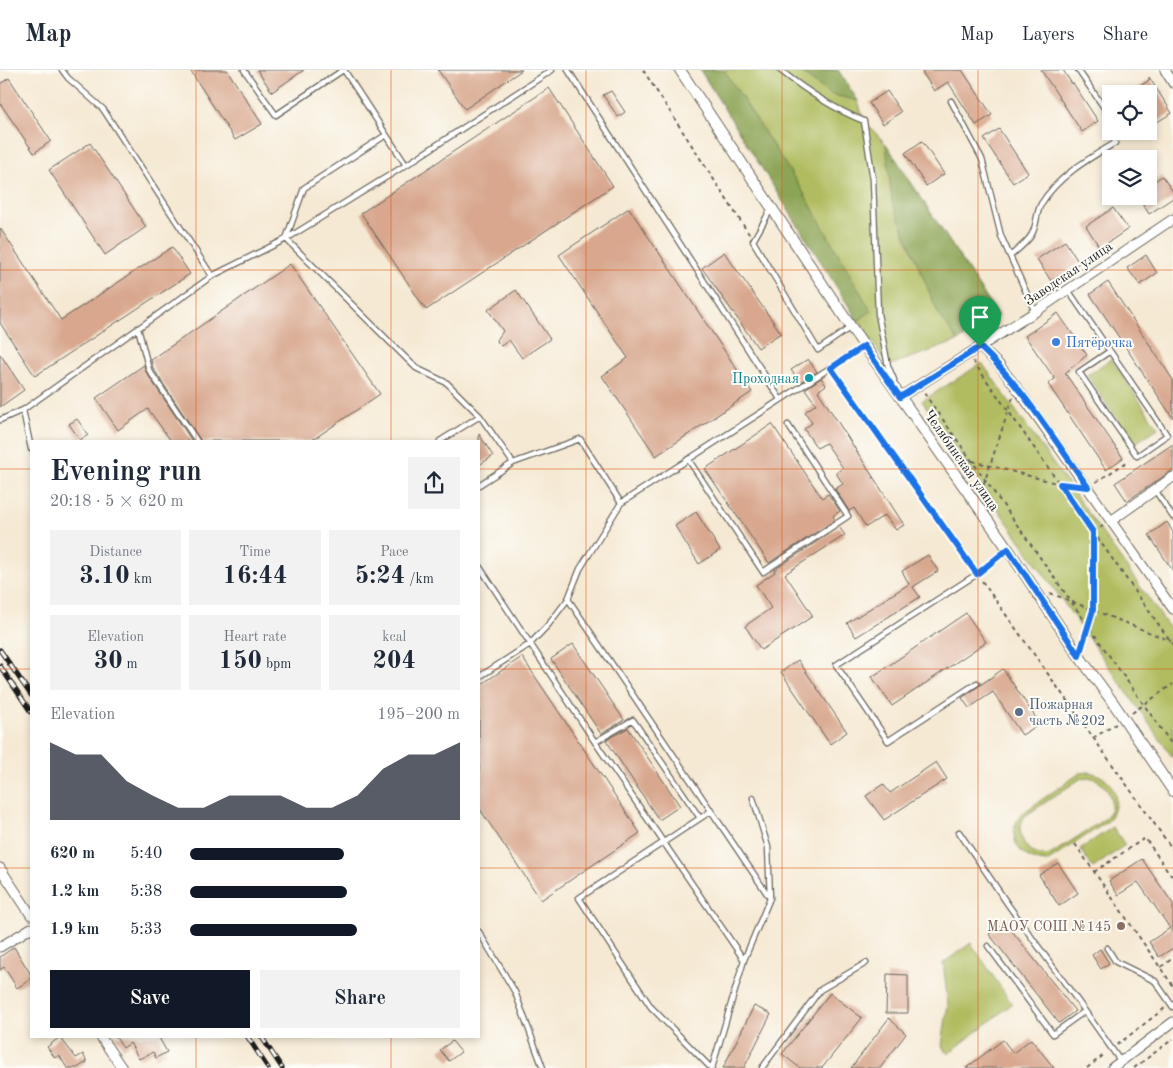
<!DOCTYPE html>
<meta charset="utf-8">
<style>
body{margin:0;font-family:"Old Standard TT",serif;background:#f2f2f3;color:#1f2937;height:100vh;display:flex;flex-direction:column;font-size:19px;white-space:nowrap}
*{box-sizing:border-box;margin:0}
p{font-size:16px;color:#747a83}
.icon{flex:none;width:28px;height:28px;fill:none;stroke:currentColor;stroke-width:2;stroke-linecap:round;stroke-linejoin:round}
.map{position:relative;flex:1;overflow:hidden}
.sheet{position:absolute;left:30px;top:370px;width:450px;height:598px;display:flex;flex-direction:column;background:#fff;border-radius:0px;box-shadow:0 2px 8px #0003}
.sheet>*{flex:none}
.tools{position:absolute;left:1102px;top:15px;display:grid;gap:10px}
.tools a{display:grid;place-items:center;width:55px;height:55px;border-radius:0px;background:#fff;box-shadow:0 2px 8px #0003;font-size:25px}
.pin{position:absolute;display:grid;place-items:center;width:42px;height:42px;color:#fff;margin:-51px -21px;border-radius:50% 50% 50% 0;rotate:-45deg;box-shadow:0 0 5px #0007}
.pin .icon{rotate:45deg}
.round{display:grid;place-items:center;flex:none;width:52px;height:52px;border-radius:0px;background:#f2f2f3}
.overview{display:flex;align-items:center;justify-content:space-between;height:85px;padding:0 20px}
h1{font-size:28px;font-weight:800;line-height:38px}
.figures{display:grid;grid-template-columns:repeat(3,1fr);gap:8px;height:85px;padding:5px 20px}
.figures div{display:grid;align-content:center;border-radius:0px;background:#f2f2f3;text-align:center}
.figures b{font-size:25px;font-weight:800}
.figures small{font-size:14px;font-weight:400}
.figures p{font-size:14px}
.chart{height:140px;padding:10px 20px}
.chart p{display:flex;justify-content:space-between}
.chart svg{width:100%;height:90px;margin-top:5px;fill:#111827;opacity:.7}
.action{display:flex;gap:10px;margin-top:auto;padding:10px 20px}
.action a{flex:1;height:58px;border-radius:0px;background:#111827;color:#fff;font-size:20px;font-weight:800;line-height:58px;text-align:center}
.action a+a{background:#f2f2f3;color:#1f2937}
ul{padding:0 20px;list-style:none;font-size:16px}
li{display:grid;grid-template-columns:80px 60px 1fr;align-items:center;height:38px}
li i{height:12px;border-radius:6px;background:#111827}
header{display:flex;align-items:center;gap:30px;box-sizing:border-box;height:70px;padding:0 25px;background:#fff;border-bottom:1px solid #e0e1e3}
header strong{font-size:24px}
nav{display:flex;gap:28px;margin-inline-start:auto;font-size:18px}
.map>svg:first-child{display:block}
</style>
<header>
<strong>Map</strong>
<nav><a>Map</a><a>Layers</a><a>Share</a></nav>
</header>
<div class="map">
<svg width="1173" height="998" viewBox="0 0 1173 998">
<rect width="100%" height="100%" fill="#fdfcf7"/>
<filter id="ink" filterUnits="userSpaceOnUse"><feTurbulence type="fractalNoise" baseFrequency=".02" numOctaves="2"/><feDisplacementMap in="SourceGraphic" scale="10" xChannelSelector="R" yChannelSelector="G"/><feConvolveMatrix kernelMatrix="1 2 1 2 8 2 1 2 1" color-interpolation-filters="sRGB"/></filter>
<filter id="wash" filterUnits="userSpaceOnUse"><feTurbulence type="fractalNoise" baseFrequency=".0096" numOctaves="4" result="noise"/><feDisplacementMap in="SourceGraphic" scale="20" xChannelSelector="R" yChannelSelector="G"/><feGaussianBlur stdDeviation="1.12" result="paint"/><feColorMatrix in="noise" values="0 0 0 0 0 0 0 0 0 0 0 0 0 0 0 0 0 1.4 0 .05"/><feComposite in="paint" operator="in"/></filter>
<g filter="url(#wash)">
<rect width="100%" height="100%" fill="#f5e9d3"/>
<path fill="#b0bc5e" stroke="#666c3d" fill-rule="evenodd" d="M700 0H838L858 31 864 51 886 74 998 246 958 271 888 296Z
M1111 289 1158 358 1134 374 1087 305Z
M982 293 1173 563V688L922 331Z
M1089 702C1114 707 1124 730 1108 751L1047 792C1020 791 1004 767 1021 744L1080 703ZM1088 707 1096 709 1107 719 1111 729V738L1106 748 1050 785C1029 790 1012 764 1025 746L1080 709Z
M1113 757 1125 775 1093 798 1080 779Z
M971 873 1012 934 948 984 942 976 948 934 943 893Z"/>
<path fill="#8ca455" stroke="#546038" d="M700 0H724L802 120 871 241 858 251Z
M798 0H838L858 31 830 24Z
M886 74 998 246 958 271 938 243 892 132Z"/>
<g id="blocks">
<path fill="#d8a78e" d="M190 0H227L262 54 235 70Z
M257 0H304L272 22Z
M438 0H522L465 39Z
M921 0H962L992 45 976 55 948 12 934 21Z
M1041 0H1063L1072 14 1073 13 1098 51 1082 62Z
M1149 7 1172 43 1157 52 1149 40V24H1129L1149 10Z
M9 8 51 71 34 83 0 33V14Z
M549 18 613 116 426 240 361 143Z
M611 21 625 42 618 47 603 25Z
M887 21 901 42 883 54 869 33Z
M999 59 1028 103 1013 113 984 69Z
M922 71 944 104 926 116 905 83Z
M90 73 146 157 105 185 49 100Z
M1162 106 1173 122V128L1149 144 1138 126H1149V115Z
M629 138 752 322 656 386 602 306 628 288 559 185Z
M1113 138 1128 159 1100 178 1086 156Z
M0 158 61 250 172 177 190 204 35 306 0 253Z
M1065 171 1079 193 1051 211 1037 189Z
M724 182 781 263 758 278 702 198Z
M1146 185 1157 203 1140 215 1127 198Z
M290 194 380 324 311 371H201L153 298 151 290Z
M1108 212 1173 310V348L1090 224Z
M516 220 550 269 522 288 509 270 501 276 498 273 497 270 503 261 488 240Z
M1058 243 1087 285 1065 303 1123 388 1106 400 1048 314 1055 309 1025 266Z
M0 284 24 320 0 337Z
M808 289 817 302 800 312 791 300Z
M144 295 146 302 192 371H171L148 339 118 360 96 328Z
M821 308 826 315 818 321 904 455 896 460 885 445 866 457 854 438 849 441 835 419 843 414 836 403 843 398 826 373 817 378 804 359 812 353 805 342 816 334 805 319Z
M77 349 88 365 80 370 69 354Z
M772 354 822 428 828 424 840 441 833 446 835 450 769 493 705 399Z
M479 364 493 386 479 395Z
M1173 374V400L1127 431 1115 413Z
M696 442 720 480 699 494 675 456Z
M1167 452 1173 462V501L1149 465Z
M839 457 845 465 785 504 813 546 761 580 745 556 771 538 756 515 775 502 774 500Z
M928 485 938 501 913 517 920 527 856 567 847 553 909 514 902 501Z
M966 543 986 572 892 636 872 607Z
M573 574 624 650 601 664 551 589Z
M522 587 640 763 541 830 479 738V616Z
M798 590 847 662 830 674 781 602Z
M1003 599 1040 654 1022 665 993 622 969 638 962 628Z
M628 658 680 736 659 750 606 670Z
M936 692 947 709 884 750 866 726 883 714 890 723Z
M1142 789 1173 834V878L1159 887 1149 872 1170 858 1138 812 1118 825 1109 811Z
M1058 793 1078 823 1059 836 1039 805Z
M1005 852 1075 941 1059 953 989 864Z
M14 877 31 905V909L17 918 4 897 0 900V887Z
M1100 879 1109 893 1101 899 1092 885Z
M887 904 908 905V943H886Z
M830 923 862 948 822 998H800L782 984Z
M754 936 771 944 744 998H723Z
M889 948 906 964 880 998H851Z
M115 966H158L167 982 156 988 153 982 139 989 130 973 123 978Z
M60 967 76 988 83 984 87 992 77 998H67L59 985 55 988 47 977Z
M1031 969 1054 998H966L1003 970 1013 983Z
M452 971 461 982 449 991 440 980Z"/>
</g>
</g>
<g filter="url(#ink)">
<use href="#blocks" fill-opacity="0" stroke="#68645c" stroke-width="1"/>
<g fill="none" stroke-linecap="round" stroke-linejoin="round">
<defs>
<path id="service" d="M62 0 68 8 103 39 212 206
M244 0 276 45 343 0
M344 0 406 95
M568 0 780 329
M780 0C805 20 834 39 864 51L873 110 878 244 888 296 894 310
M1078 0 1105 39 1111 60
M951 31 982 89 1001 166 1035 242
M386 65 304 118 286 169 416 298 447 313 480 346 513 393
M771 139 753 171 818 280 851 257
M1010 186C1017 180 1027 173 1032 164 1037 155 1036 143 1041 134 1058 106 1088 89 1115 73L1112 61
M1068 220 1110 281 1079 302 1137 386 1167 365 1110 281
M138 258 149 300 197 371
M23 340 31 379
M0 350 23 340 212 206 286 169 406 95 552 0
M440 371 480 346
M688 389 763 502 848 446 788 355
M479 415 513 393 580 369 621 433 864 276
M1155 420 1173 447
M479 496 595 672 744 890 712 998
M568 529 770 828
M479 607 530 574 549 554 568 529 580 499 621 433
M977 613 888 671 836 595 977 504 1007 479
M595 672 633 650 700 748
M711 741 579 828 651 937 711 998
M959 762 1009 836 1085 941
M479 862 515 922 543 998
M988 876 1053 964 1085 941 1121 992
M1107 878 1116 892 1155 911 1173 937
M744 890 770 828 768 777 753 728
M762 998 820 920 866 893"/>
<path id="minor" d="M1165 0 1173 13
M980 277 999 295 1017 318 1173 539
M900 327 1035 242 1173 149
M1111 451 1173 407
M0 798 31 845
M0 877 31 858
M100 966 122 998
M1112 998 1173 952"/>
<path id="tertiary" d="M680 0 851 257 1008 479 1079 586 1114 634 1173 721"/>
</defs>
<use href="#service" stroke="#68645c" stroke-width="7"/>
<use href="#minor" stroke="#68645c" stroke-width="11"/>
<use href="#tertiary" stroke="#68645c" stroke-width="12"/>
<path stroke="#68645c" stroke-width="2" stroke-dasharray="4 4" stroke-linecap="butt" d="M643 0 749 164
M973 291 1173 575
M834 303 973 499
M924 323 1173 676
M957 387 1060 414 1073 416
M1096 412 1130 390
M981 422 1013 327
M982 511 1173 780
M1050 523 1171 571
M1083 572 1093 540V462L1103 456
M1132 643 1173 614
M1093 668 1116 654
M1075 774 1173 916
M1094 802 1145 768 1173 808
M1161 897 1173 888
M1117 975 1165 938
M1087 998 1105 984
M1134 998 1173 969"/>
<use href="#service" stroke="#fff" stroke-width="4.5"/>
<use href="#minor" stroke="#fff" stroke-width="9"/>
<use href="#tertiary" stroke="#fff" stroke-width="10"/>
<defs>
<path id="rail" d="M0 580 31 625
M0 596 31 642
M247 966 268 998
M261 966 282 998"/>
</defs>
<use href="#rail" stroke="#1c1c1c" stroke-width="5"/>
<use href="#rail" stroke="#fdfcf7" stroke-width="3" stroke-dasharray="9" stroke-linecap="butt"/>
</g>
</g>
<g fill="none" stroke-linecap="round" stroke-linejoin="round" filter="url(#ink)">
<defs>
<path id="route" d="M864 276 900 327 980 277C1023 317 1054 370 1088 417L1060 414 1093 462V540L1079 586 1008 479 977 504 831 298Z"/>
</defs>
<use href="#route" stroke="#fff" stroke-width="10"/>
<use href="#route" stroke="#1a73e8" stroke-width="6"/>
</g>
<path fill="none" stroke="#de560d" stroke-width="1" stroke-opacity="0.55" d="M196 0V371M391 0V371M586 0V998M782 0V998M978 0V998M0 200H1173M0 399H31M479 399H1173M0 599H31M479 599H1173M0 798H31M479 798H1173M196 966V998M391 966V998"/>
<circle fill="#3f7fe0" stroke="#fdfcf7" stroke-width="2" cx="1056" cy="272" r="5"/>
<circle fill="#0f9aa8" stroke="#fdfcf7" stroke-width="2" cx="809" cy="308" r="5"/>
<circle fill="#5c6f8a" stroke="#fdfcf7" stroke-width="2" cx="1019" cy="642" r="5"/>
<circle fill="#8d6e63" stroke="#fdfcf7" stroke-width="2" cx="1121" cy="856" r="5"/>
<g text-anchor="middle" stroke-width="4" stroke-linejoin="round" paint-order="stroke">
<g font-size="14" fill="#1c1c1c" stroke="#fdfcf7">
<text transform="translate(1068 203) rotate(-34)" y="5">Заводская улица</text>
<text transform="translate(962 390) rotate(55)" y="5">Челябинская улица</text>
</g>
<g font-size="14" fill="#366cbe" stroke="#fdfcf7" text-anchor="start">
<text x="1066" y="277">Пятёрочка</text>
</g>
<g font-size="14" fill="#0d838f" stroke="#fdfcf7" text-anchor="end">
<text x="799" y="313">Проходная</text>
</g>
<g font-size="14" fill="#4e5e75" stroke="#fdfcf7" text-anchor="start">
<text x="1029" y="639">Пожарная<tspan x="1029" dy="16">часть №202</tspan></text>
</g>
<g font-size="14" fill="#785e54" stroke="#fdfcf7" text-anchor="end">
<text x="1111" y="861">МАОУ СОШ №145</text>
</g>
</g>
</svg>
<div class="tools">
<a><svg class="icon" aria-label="locate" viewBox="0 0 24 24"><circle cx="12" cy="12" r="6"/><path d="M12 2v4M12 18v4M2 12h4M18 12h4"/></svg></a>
<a><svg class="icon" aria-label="layers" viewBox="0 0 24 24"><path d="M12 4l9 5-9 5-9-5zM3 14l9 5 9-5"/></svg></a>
</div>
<div class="pin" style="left:980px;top:277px;background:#1e9e55"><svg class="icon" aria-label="arrive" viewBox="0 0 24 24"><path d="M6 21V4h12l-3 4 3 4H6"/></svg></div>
<section class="sheet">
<div class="overview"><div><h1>Evening run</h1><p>20:18 · 5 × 620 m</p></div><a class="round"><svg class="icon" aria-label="share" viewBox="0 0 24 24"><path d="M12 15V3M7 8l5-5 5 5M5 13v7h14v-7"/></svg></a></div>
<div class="figures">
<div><p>Distance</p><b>3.10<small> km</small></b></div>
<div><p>Time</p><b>16:44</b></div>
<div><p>Pace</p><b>5:24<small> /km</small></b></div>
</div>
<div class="figures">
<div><p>Elevation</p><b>30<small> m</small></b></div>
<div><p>Heart rate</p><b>150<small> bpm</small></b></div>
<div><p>kcal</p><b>204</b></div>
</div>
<div class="chart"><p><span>Elevation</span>195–200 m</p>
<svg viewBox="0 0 160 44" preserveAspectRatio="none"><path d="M0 44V6L10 12L20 12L30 25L40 32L50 38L60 38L70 32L80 32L90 32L100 38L110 38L120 32L130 19L140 12L150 12L160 6V44z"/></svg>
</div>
<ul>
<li><b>620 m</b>5:40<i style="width:57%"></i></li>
<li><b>1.2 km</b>5:38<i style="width:58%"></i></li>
<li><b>1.9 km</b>5:33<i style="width:62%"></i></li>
</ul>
<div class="action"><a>Save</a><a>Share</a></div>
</section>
</div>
